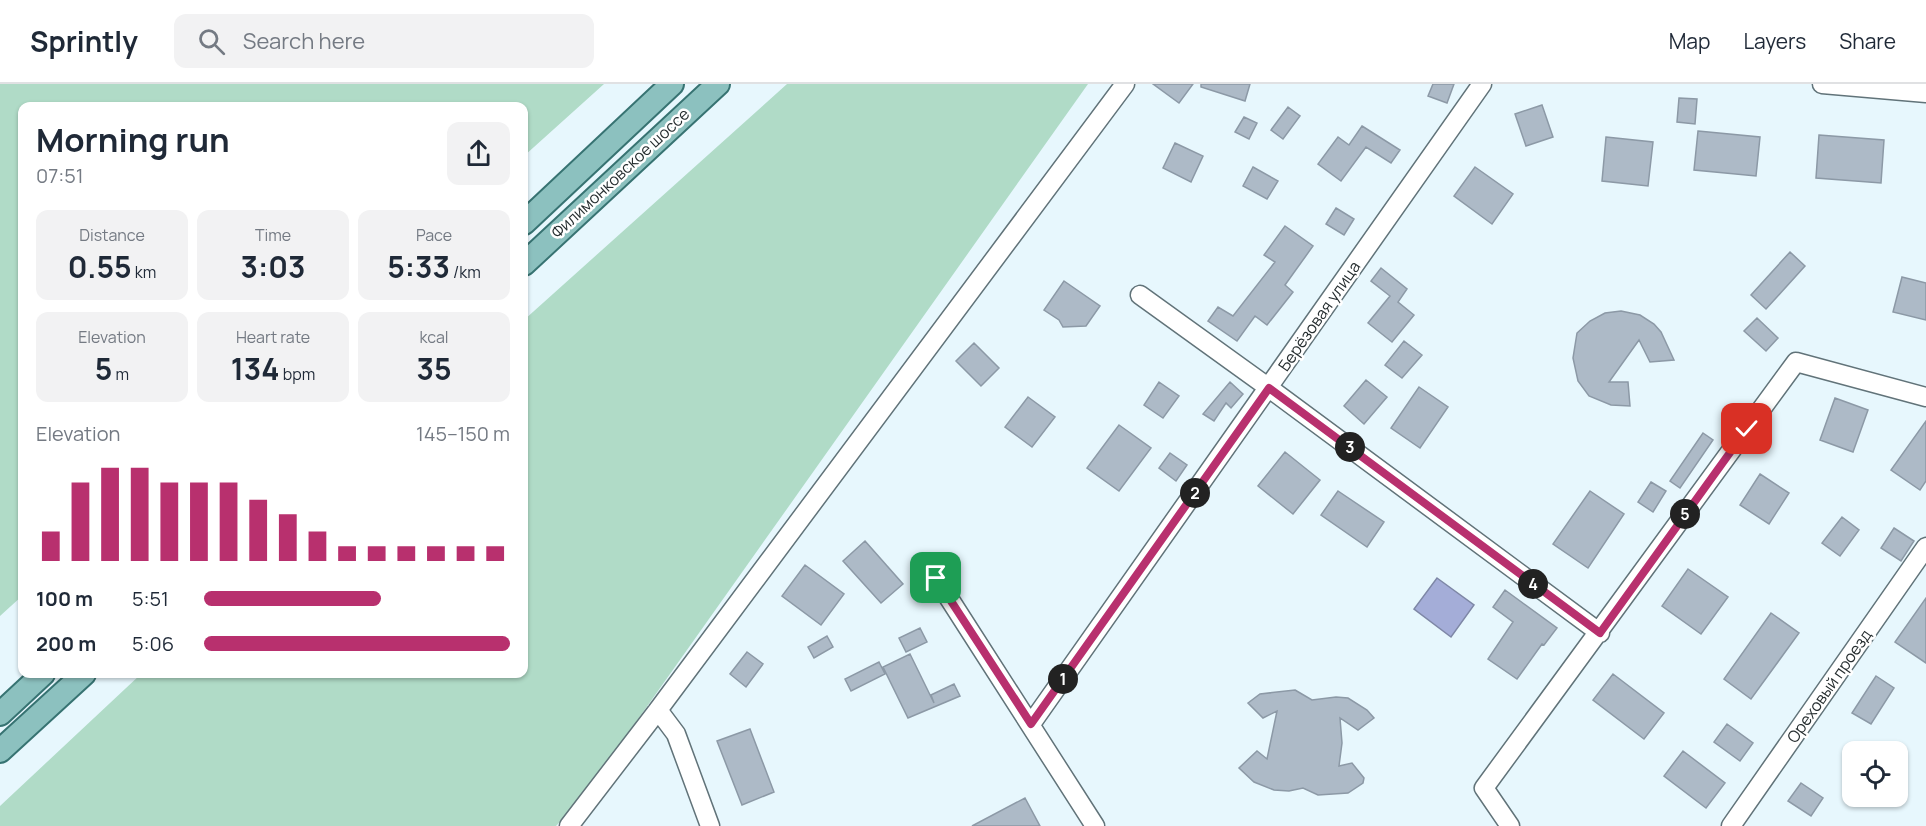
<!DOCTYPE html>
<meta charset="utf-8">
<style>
body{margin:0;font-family:Manrope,sans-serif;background:#f2f2f3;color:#1f2937;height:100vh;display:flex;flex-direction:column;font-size:22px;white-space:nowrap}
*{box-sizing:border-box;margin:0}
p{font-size:20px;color:#747a83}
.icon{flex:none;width:33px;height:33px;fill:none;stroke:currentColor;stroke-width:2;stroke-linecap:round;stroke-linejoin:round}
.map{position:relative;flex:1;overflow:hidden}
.side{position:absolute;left:18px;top:18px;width:510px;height:576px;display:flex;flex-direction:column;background:#fff;border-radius:12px;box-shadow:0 2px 4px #0004}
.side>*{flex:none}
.fabs{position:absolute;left:1842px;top:657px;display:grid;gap:12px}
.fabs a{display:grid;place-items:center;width:66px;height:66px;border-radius:12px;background:#fff;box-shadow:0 2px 4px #0004;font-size:30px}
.pin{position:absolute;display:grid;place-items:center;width:51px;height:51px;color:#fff;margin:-26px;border-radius:12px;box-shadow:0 3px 9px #0006}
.km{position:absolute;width:30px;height:30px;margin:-15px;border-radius:50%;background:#222;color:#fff;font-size:16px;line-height:30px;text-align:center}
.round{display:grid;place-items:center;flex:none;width:63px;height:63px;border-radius:12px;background:#f2f2f3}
.headline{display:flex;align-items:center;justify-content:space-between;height:102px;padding:0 18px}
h1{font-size:33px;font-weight:700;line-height:45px}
.metrics{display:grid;grid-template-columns:repeat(3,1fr);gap:9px;height:102px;padding:6px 18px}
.metrics div{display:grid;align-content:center;border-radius:12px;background:#f2f2f3;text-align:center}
.metrics b{font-size:30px;font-weight:700}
.metrics small{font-size:16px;font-weight:400}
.metrics p{font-size:16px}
.chart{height:168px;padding:12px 18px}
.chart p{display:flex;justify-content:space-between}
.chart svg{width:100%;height:108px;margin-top:6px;stroke:#b8306e;stroke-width:6}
ul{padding:0 18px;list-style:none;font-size:20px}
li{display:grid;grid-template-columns:96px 72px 1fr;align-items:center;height:45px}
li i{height:15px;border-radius:8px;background:#b8306e}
header{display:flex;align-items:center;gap:36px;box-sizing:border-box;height:84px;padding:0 30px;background:#fff;border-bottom:2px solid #e0e1e3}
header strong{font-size:28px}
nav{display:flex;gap:33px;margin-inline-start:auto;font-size:21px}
.search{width:420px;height:54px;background:#f2f2f3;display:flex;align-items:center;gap:15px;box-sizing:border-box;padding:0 21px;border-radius:12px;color:#747a83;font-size:22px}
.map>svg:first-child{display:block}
</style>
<header>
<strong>Sprintly</strong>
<div class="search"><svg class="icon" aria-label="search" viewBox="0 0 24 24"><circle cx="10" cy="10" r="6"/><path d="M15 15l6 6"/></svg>Search here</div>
<nav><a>Map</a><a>Layers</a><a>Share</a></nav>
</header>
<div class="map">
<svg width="1926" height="742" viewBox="0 0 1926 742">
<rect width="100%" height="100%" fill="#e7f7fd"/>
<path fill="#b0dbc7" d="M0 0H604L524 72V22H22V512L0 532Z
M787 0H1088L580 717 556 742H0V722L141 590H524V236Z"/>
<path fill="#a4add8" stroke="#7e87a6" stroke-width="1.5" d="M1437 494 1474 521 1451 553 1414 525Z"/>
<path fill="#adbac7" stroke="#8c99a6" stroke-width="1.5" d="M1153 0H1193L1179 19Z
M1201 0H1250L1245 17 1201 3Z
M1433 0H1454L1447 19 1428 12Z
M1679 14 1697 15 1695 40 1677 38Z
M1542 21 1553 53 1526 62 1515 30Z
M1288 23 1300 32 1283 55 1271 46Z
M1244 33 1257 39 1249 55 1235 48Z
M1362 42 1400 66 1391 79 1366 63 1341 97 1318 80 1338 53 1349 61Z
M1698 47 1760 53 1756 92 1694 86Z
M1819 51 1884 56 1881 99 1816 94Z
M1606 53 1653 58 1648 102 1602 97Z
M1175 59 1203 72 1191 98 1163 84Z
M1253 83 1278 97 1267 115 1243 102Z
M1475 83 1513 110 1492 140 1454 112Z
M1336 124 1354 135 1344 151 1326 140Z
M1285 142 1313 162 1285 201 1293 208 1267 241 1255 232 1237 257 1208 237 1218 223 1233 232 1275 178 1264 171Z
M1790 168 1805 182 1766 225 1751 211Z
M1381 184 1407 205 1398 218 1414 231 1392 258 1368 239 1390 212 1371 197Z
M1902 193 1926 199V236L1893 228Z
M1064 197 1100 222 1086 242 1063 243 1059 236 1044 226Z
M1621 227 1640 231 1654 240 1661 248 1674 276 1650 278 1639 256 1609 298H1628L1630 322 1611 321 1589 312 1578 297 1573 274 1577 249 1590 237 1605 229Z
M1757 234 1778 254 1766 267 1744 247Z
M1404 257 1422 271 1402 294 1385 281Z
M974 259 999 284 981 302 956 277Z
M1366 296 1387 313 1364 340 1344 322Z
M1159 298 1179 312 1163 334 1144 321Z
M1230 298 1243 310 1231 324 1226 319 1214 337 1203 330Z
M1419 303 1448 323 1420 364 1391 344Z
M1028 313 1055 333 1032 363 1005 343Z
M1835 314 1868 326 1853 368 1820 356Z
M1926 337V397L1920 406 1891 386Z
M1119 341 1151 364 1119 407 1087 384Z
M1703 349 1713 356 1680 404 1670 397Z
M1285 368 1320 396 1293 430 1258 402Z
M1170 369 1187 381 1176 397 1159 384Z
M1760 390 1789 409 1769 440 1740 421Z
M1651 398 1666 407 1653 428 1638 418Z
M1338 407 1384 438 1367 463 1321 431Z
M1590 407 1624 430 1588 484 1553 460Z
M1842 433 1859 446 1840 472 1822 459Z
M1894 444 1914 457 1901 477 1881 464Z
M865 457 903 500 881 519 843 477Z
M805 481 844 510 821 541 782 512Z
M1688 485 1728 513 1701 550 1662 522Z
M1505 506 1557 544 1544 561 1542 560 1517 595 1488 575 1513 538 1493 523Z
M1926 514V579L1895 558Z
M1771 529 1799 549 1751 615 1724 595Z
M920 544 927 558 906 568 899 554Z
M827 552 833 563 814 574 808 563Z
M747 568 763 580 746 603 730 590Z
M910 570 934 619 931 611 954 600 960 612 908 634 883 583Z
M879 578 885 590 851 607 845 595Z
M1613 590 1664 629 1644 655 1593 616Z
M1876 592 1894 604 1871 640 1852 629Z
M1295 606 1312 616 1336 613 1348 614 1367 626 1374 634 1358 646 1340 634 1342 659 1339 682 1352 679 1364 694 1363 699 1348 709 1318 711 1303 704 1289 707 1274 706 1254 698 1239 684 1257 667 1267 675 1277 627 1263 634 1248 619 1260 610Z
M1727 640 1753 659 1740 677 1714 658Z
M750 645 774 708 742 721 717 657Z
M1683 667 1725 699 1706 724 1664 692Z
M1801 699 1823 714 1811 732 1788 717Z
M1025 714 1040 742H972Z"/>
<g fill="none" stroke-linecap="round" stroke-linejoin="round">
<defs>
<path id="minor" d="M1822 0 1926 9
M1140 211 1269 304 1600 549
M936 494 1095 742
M658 626 676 650 710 742
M1031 640 1482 0
M569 742 658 626 1125 0
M1510 742 1484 704 1796 278 1926 313
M1731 742 1926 463"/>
<path id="major" d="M524 139 672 0
M524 180 718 0
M0 630 43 590
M0 667 84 590"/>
</defs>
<use href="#minor" stroke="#617379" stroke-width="21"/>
<use href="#major" stroke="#377372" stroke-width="26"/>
<use href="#minor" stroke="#fff" stroke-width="18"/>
<use href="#major" stroke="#8cc1bf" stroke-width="22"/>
</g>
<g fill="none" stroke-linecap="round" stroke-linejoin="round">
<defs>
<path id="route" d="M936 494 1031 640 1269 304 1600 549 1747 345"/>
</defs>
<use href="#route" stroke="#fff" stroke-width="12"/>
<use href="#route" stroke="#b8306e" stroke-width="8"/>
</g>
<g text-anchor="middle" stroke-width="5" stroke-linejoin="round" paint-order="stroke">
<g font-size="16" fill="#262e30" stroke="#fff">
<text transform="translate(620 89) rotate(-43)" y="6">Филимонковское шоссе</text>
<text transform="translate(1319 232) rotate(-55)" y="6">Берёзовая улица</text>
<text transform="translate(1829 602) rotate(-55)" y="6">Ореховый проезд</text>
</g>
</g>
</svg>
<div class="fabs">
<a><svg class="icon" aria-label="locate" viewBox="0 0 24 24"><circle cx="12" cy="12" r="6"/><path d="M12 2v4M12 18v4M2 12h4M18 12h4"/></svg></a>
</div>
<div class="pin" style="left:936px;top:494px;background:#1e9e55"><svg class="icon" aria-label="arrive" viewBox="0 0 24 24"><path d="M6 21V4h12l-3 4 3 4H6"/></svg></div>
<div class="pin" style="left:1747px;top:345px;background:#d93025"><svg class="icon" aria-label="check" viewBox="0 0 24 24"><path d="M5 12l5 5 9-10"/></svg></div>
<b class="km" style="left:1063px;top:595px">1</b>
<b class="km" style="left:1195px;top:409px">2</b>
<b class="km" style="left:1350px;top:363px">3</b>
<b class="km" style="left:1533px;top:500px">4</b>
<b class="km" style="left:1685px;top:430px">5</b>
<section class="side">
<div class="headline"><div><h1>Morning run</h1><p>07:51</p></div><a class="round"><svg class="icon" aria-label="share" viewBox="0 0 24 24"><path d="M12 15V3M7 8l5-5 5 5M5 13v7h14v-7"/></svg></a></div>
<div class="metrics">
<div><p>Distance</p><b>0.55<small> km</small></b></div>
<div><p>Time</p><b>3:03</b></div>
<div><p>Pace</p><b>5:33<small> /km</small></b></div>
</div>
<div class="metrics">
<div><p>Elevation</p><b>5<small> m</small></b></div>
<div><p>Heart rate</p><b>134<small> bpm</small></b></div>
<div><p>kcal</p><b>35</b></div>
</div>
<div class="chart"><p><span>Elevation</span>145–150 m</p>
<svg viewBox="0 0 160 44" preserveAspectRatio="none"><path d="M5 44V32M15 44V12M25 44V6M35 44V6M45 44V12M55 44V12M65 44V12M75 44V19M85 44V25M95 44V32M105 44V38M115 44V38M125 44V38M135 44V38M145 44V38M155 44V38"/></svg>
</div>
<ul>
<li><b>100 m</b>5:51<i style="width:58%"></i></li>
<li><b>200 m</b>5:06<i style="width:100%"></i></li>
</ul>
</section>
</div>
